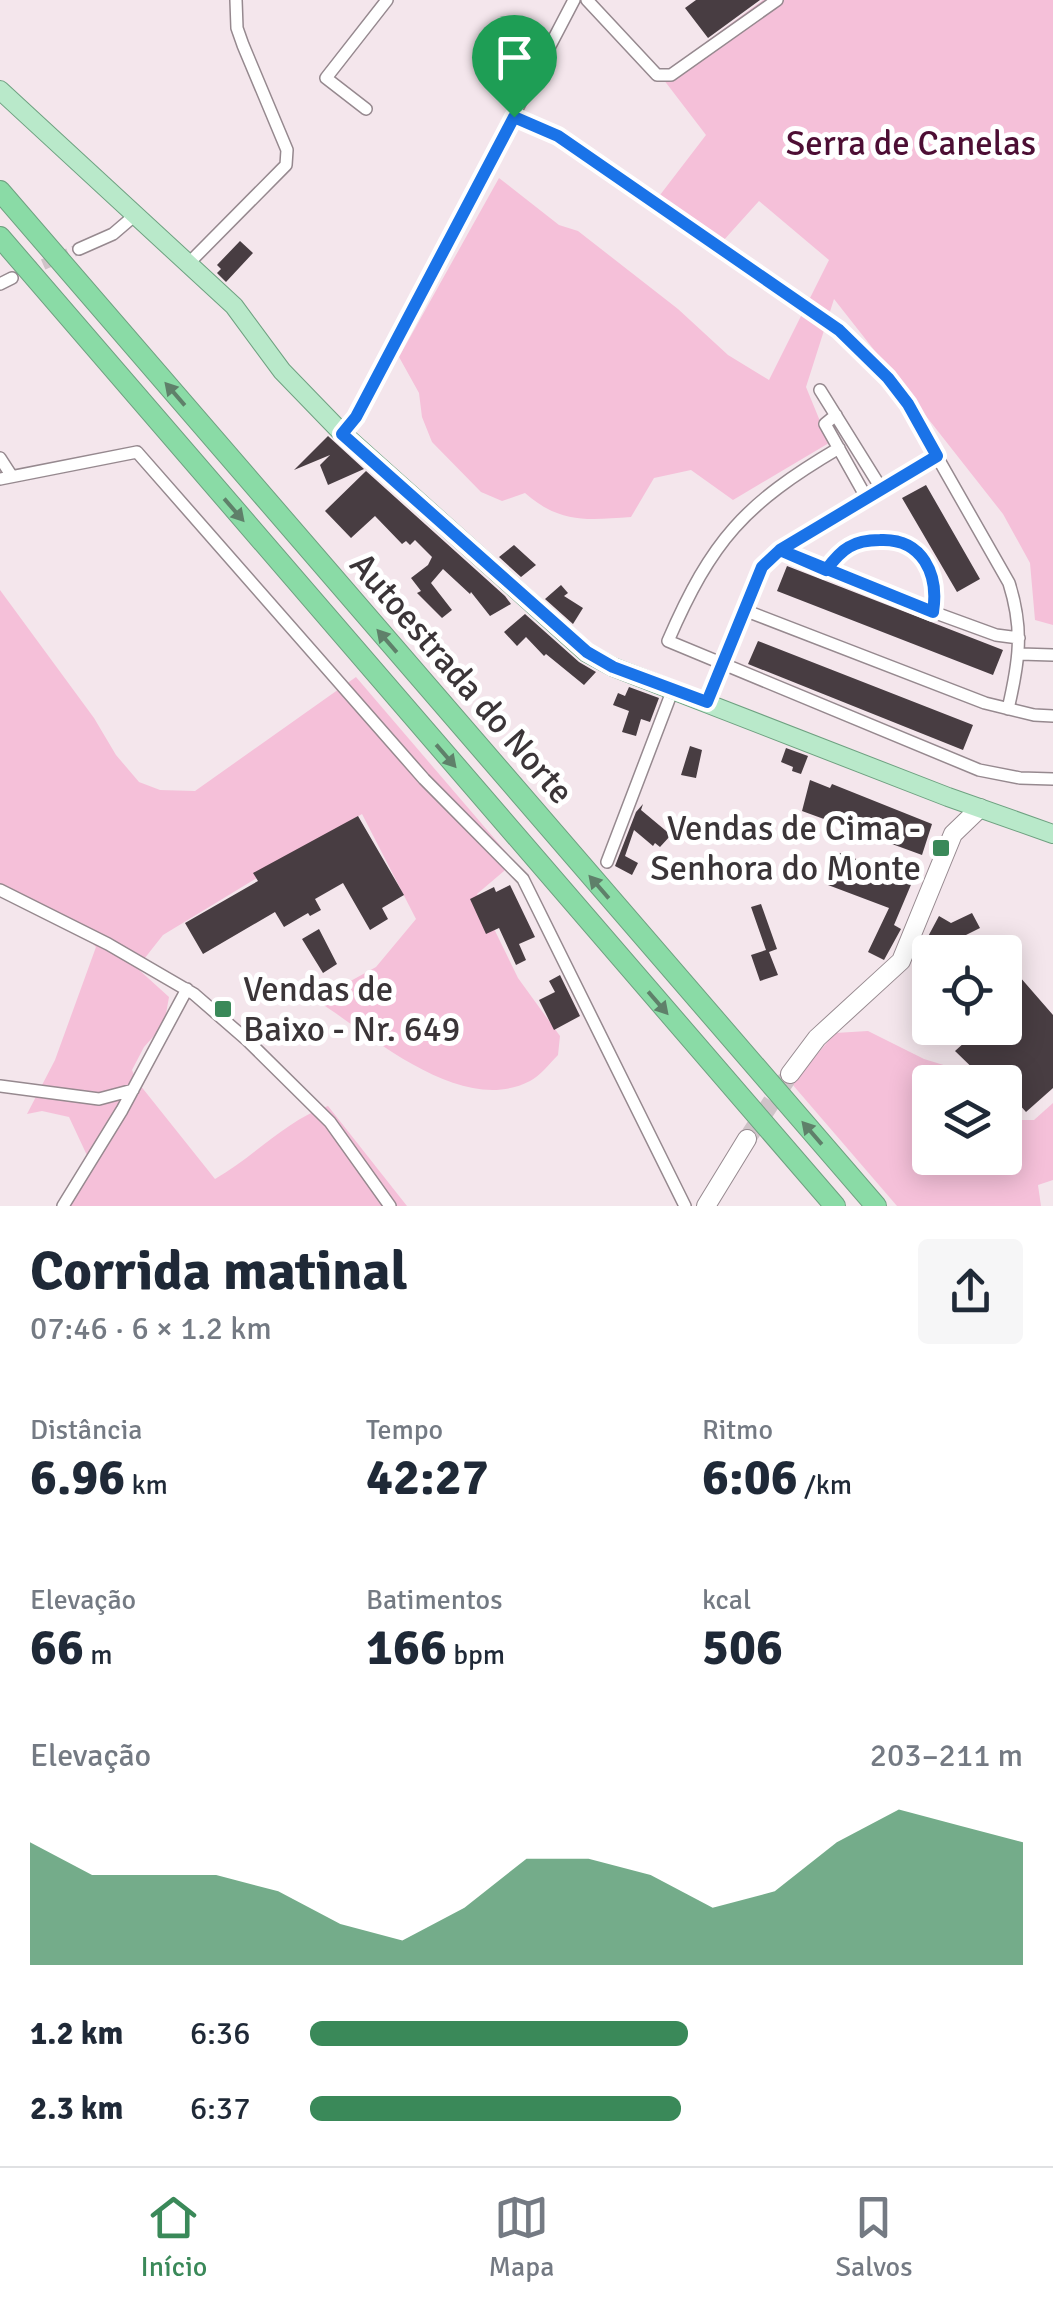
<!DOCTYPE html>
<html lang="pt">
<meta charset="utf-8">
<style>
body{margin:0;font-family:Signika,sans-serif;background:#f6f6f7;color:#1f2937;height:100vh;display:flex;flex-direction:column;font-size:38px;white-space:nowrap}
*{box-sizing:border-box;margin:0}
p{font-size:32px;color:#747a83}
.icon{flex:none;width:55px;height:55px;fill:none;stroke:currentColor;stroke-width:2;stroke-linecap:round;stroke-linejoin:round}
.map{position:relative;height:1206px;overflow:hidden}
.side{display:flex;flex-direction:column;background:#fff;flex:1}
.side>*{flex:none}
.controls{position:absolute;left:912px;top:935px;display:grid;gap:20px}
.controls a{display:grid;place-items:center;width:110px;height:110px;border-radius:10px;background:#fff;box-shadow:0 5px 25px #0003;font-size:50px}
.pin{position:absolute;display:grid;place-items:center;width:85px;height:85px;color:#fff;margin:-102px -42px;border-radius:50% 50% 50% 0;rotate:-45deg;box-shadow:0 0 10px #0007}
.pin .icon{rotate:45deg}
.round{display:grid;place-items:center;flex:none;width:105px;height:105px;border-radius:10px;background:#f6f6f7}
.head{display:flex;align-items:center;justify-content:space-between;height:170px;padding:0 30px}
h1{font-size:55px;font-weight:700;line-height:75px}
.metrics{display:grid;grid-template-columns:repeat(3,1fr);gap:15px;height:170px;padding:10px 30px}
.metrics div{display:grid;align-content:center}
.metrics b{font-size:50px;font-weight:700}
.metrics small{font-size:28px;font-weight:400}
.metrics p{font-size:28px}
.chart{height:280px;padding:20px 30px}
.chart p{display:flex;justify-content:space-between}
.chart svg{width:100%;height:180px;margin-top:10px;fill:#3a8959;opacity:.7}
ul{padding:0 30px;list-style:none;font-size:32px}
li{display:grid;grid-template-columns:160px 120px 1fr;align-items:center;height:75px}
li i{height:25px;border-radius:12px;background:#3a8959}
.tabs{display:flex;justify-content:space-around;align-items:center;height:140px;border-top:2px solid #e0e1e3;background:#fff;font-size:28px;color:#747a83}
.tabs a{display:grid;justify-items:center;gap:5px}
.tabs .on{color:#3a8959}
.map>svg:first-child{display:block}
</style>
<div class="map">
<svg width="1053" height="1206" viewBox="0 0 1053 1206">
<rect width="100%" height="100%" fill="#f4e6ec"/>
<path fill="#f5c0d9" d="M763 0H1053V625L1035 620 1030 563 1003 514 834 299 806 387 829 443 733 500 691 470 654 478 631 517C588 520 560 524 525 493L502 501 481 492 432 442 422 417 419 393 399 357 499 178 559 225 578 231 678 309 728 355 769 380 829 260 759 201 723 241 660 195 706 135 657 71 668 70Z
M0 590 94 718 116 755 139 782 160 790 195 791 356 677 511 858 504 871 477 894 518 978 560 1036 558 1055C550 1063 540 1076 530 1081 461 1117 371 1035 316 1000L376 967 416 919 362 814 163 935 137 968 169 997 164 1025 144 1047 132 1070 136 1080 215 1179C254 1157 286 1120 328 1106L407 1206H70L92 1166 69 1117 42 1111 27 1114 55 1060 96 947 66 917 0 883Z
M868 1031 924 1059 950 1067 962 1082H930V1158H1005V1120H1034L1053 1103V1180L1038 1185 1041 1206H897L792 1084 835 1033Z"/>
<path fill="#483d42" d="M696 0H760L708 38 685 8Z
M240 241 253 253 226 282 217 273 221 269 217 265Z
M328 436 364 469 328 485 320 465 330 455 294 470Z
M366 471 505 596 511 604 490 616 471 592 470 594 443 569 431 583 452 610 442 618 417 593 421 591 411 578 428 565 432 557 415 540 410 545 406 541 402 544 375 516 351 538 325 511Z
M926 485 980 579 957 592 902 498Z
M514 545 536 565 521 577 499 557Z
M787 566 1003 650 993 675 777 591Z
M561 585 568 593 564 596 583 608 573 624 545 599Z
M525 614 579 662 596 672 584 685 546 654 544 656 526 637 517 646 504 632Z
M758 641 973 725 963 750 748 664Z
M629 687 659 698 650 722 641 719 636 736 622 732 629 711 613 705 618 693 625 696Z
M690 746 702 750 696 778 681 775Z
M786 748 808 756 801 774 792 771 793 767 781 762Z
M810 780 830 788 832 784 932 824 922 855 802 811Z
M643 804 641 810 671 835 660 847 655 843 653 846 634 830 625 856 638 863 632 875 615 866 636 812Z
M358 816 404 895 382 908 388 919 370 930 343 883 315 899 321 910 310 916 308 913 284 927 275 912 203 954 185 923 258 881 253 873Z
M840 853 913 880 894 925 901 929 884 960 868 952 889 908 828 885Z
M510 885 535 937 519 944 526 960 516 965 499 928 486 934 470 899 494 887 496 892Z
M761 904 777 949 769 952 778 975 760 981 751 955 766 950 751 907Z
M972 913 980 928 946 945 942 952 926 948 924 944 939 916 951 923Z
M319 929 337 964 323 973 302 939Z
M1005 960 1053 1015V1088L1026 1112 1011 1095 1005 1100V1082H987L955 1051 965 1042 952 1028H1005Z
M560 975 580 1016 554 1030 539 1000 555 992 549 981Z"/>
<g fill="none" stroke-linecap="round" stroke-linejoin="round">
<path stroke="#cfc3c8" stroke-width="11" stroke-dasharray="11 5.5" stroke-linecap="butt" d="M28 271 79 249"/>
<path stroke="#cfc3c8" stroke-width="18" stroke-dasharray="18 9" stroke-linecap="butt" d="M747 1139 790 1074"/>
<defs>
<path id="street" d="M587 0 657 75H671L777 0
M366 109 326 78 387 0
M515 117 558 137 839 331 888 378 907 404 1009 583C1024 630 1019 662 1008 709
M79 249 113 234 134 216
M188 264 286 165 287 150 243 45 237 28 236 0
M0 284 12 278
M820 390 881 488
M836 415 825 424 866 497
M342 433 356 417 574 0
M839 448C744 504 712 540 668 641L979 770 1020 778 1053 779
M0 458 11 475
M0 479 137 452 424 779 523 879 685 1206
M780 549 933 612 996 635 1019 638
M825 569C832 562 840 552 849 547 857 542 870 540 880 540 923 538 939 575 933 612
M744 610 985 703 1034 715 1053 716
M1020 654 1053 655
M707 702 762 567 780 549 937 456
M607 862 673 689
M0 890 108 944 194 994 247 1040 330 1122 390 1206
M0 1086 99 1099 133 1090
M63 1206 122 1110 187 989"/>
<path id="secondary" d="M790 1074 817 1038 901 961 953 834 980 808
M706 1206 747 1139"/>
<path id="primary" d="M0 90 234 306 282 371 342 433 587 653 613 667 948 797 1053 834"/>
<path id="highway" d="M0 191 876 1206
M0 237 835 1206"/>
</defs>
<use href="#street" stroke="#96898f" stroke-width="14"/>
<use href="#secondary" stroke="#96898f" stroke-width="20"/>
<use href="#primary" stroke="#6ea180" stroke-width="20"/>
<use href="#highway" stroke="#6ea180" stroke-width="22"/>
<use href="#street" stroke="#fff" stroke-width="11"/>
<use href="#secondary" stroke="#fff" stroke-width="18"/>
<use href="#primary" stroke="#b9e9ca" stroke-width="18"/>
<use href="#highway" stroke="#8adba6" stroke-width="20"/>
</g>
<defs><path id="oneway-solid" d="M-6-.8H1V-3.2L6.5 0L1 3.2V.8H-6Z" transform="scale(2.5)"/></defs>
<g fill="#5f806a">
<use href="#oneway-solid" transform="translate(175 394) rotate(-131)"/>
<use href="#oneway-solid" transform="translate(234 510) rotate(49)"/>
<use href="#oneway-solid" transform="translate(387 641) rotate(-131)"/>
<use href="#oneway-solid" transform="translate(446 756) rotate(49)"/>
<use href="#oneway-solid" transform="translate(599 887) rotate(-131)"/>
<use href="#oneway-solid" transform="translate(658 1003) rotate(49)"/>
<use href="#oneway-solid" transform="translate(812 1133) rotate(-131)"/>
</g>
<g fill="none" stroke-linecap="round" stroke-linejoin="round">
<defs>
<path id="route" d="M514 117 356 417 342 434 587 652 613 667 707 702 762 567 780 550 933 612C939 575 923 538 880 540 870 540 857 542 849 547 840 552 832 562 826 570L780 550 937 456 908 404 888 378 839 330 558 136 514 117"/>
</defs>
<use href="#route" stroke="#fff" stroke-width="20"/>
<use href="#route" stroke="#1a73e8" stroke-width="12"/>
</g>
<g fill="#3a8959" stroke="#fff" stroke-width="4">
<rect x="931" y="838" width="20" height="20" rx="5"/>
<rect x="213" y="999" width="20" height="20" rx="5"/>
</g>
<g text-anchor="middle" stroke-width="10" stroke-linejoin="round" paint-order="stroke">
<g font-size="35" fill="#4d0e34" stroke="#fff">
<text x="911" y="155">Serra de Canelas</text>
</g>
<g font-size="35" fill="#3b3538" stroke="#fff">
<text transform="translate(462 678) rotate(49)" y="12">Autoestrada do Norte</text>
</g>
<g font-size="35" fill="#3b3538" stroke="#fff" text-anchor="end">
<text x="921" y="840">Vendas de Cima -<tspan x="921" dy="40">Senhora do Monte</tspan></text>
<text x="243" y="1001" text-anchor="start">Vendas de<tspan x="243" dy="40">Baixo - Nr. 649</tspan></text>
</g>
</g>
</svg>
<div class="controls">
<a><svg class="icon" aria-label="locate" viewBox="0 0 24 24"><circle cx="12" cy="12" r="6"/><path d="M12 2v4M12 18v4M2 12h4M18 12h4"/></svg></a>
<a><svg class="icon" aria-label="layers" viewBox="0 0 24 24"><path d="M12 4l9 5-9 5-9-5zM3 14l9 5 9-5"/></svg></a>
</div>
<div class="pin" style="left:514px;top:117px;background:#1e9e55"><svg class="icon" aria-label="arrive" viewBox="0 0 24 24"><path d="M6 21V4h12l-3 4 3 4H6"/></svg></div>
</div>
<section class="side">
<div class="head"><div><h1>Corrida matinal</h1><p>07:46 · 6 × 1.2 km</p></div><a class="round"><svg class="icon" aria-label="share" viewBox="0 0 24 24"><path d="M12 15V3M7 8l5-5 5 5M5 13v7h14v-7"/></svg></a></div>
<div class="metrics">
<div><p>Distância</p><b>6.96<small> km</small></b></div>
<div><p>Tempo</p><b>42:27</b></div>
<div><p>Ritmo</p><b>6:06<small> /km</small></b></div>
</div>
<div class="metrics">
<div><p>Elevação</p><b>66<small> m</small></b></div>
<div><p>Batimentos</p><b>166<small> bpm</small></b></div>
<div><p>kcal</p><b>506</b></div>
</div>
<div class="chart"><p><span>Elevação</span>203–211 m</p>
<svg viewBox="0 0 160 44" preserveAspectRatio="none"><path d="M0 44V14L10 22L20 22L30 22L40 26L50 34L60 38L70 30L80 18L90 18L100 22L110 30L120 26L130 14L140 6L150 10L160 14V44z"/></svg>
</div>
<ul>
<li><b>1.2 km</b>6:36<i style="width:53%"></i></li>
<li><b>2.3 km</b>6:37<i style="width:52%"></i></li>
</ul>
</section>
<nav class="tabs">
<a class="on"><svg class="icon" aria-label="home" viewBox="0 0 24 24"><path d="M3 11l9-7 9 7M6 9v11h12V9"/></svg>Início</a>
<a><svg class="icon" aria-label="map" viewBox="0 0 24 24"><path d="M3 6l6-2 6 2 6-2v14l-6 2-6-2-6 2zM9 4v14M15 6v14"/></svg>Mapa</a>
<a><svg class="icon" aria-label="saved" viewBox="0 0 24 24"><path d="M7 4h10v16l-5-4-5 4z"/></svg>Salvos</a>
</nav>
